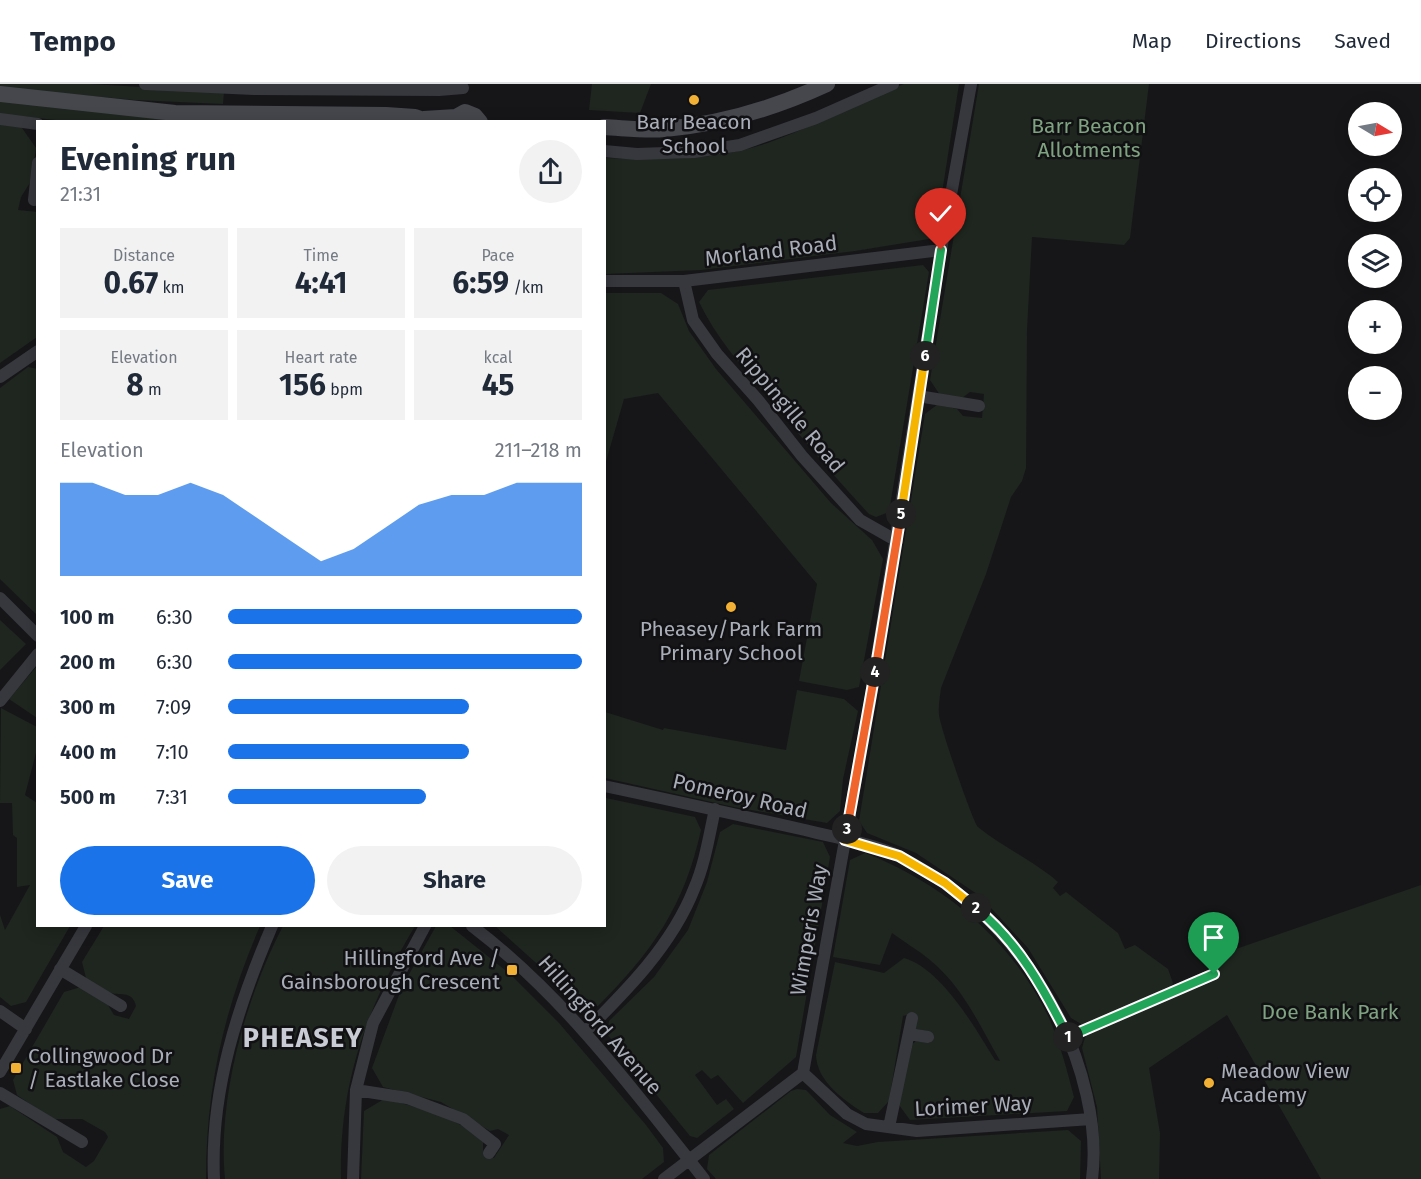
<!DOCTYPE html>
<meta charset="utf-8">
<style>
body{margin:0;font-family:"Fira Sans",sans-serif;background:#f2f2f3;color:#1f2937;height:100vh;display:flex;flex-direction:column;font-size:22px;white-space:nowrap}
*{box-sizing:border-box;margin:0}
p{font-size:20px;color:#747a83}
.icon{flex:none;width:33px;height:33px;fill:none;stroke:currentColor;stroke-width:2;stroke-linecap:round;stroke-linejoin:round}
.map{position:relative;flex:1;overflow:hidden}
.details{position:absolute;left:36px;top:36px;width:570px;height:807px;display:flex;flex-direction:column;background:#fff;border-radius:0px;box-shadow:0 3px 15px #0003}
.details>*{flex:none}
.needle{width:39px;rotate:100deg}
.fabs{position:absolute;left:1348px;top:18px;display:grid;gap:12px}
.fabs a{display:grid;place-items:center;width:54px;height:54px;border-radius:50%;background:#fff;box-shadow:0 3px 15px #0003;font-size:30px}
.pin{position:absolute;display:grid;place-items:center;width:51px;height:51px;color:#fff;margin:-62px -26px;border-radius:50% 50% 50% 0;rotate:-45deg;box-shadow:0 0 6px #0007}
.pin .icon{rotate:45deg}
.km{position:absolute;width:30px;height:30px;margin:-15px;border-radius:50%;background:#222;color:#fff;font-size:16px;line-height:30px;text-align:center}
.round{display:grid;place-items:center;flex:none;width:63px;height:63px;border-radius:32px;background:#f2f2f3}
.summary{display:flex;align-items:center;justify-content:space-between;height:102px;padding:0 24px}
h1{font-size:33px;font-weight:700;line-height:45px}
.figures{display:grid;grid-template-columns:repeat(3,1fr);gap:9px;height:102px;padding:6px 24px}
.figures div{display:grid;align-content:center;border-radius:0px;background:#f2f2f3;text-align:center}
.figures b{font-size:30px;font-weight:700}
.figures small{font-size:16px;font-weight:400}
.figures p{font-size:16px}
.chart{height:168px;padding:12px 24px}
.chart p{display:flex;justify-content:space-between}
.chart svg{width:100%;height:108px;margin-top:6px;fill:#1a73e8;opacity:.7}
.button{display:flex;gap:12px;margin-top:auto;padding:12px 24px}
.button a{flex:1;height:69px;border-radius:36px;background:#1a73e8;color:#fff;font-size:24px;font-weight:700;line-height:69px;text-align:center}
.button a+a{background:#f2f2f3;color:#1f2937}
ul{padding:0 24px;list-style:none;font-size:20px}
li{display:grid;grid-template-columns:96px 72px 1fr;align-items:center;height:45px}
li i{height:15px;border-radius:8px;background:#1a73e8}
header{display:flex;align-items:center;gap:36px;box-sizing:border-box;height:84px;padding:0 30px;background:#fff;border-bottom:2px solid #e0e1e3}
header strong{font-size:28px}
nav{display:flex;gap:33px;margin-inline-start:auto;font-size:21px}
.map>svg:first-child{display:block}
</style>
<header>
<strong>Tempo</strong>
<nav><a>Map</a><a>Directions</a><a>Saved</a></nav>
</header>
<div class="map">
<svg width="1421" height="1095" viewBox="0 0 1421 1095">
<rect width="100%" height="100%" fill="#161618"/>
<path fill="#1e261f" d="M0 0H91L224 8 223 20 135 16 0 4Z
M592 0H651L640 29 589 26Z
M904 0H959L935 154 855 167 701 186 605 190 604 74C661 76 719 77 773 57 818 41 859 16 904 0Z
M979 0H1149L1130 154 1124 161 1032 153 1027 246 1026 384 1022 397 1011 413 986 490 941 604C940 613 938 622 939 631 940 642 973 739 978 743 1000 761 1028 774 1051 792L1058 798 1053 804 1060 812 1066 808 1118 849 1125 865 1135 861 1168 885 1173 899 1169 905 1083 941 1071 934 1028 864 980 812 916 769 867 749 859 737 925 330 938 320 957 325 963 332 982 334 984 310 970 308 962 314 940 311 930 296Z
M0 15 188 31 187 37 74 38 0 30Z
M0 40 20 41 36 64 31 97 21 113 18 126 38 128 37 253 0 279Z
M923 181 929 188 889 428 876 433 869 430C835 394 804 356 772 318 745 286 718 257 699 218L708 206Z
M604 209H661L678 220 689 247 716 285 831 419 872 456 883 475 859 603 847 606 799 597 817 500 658 309 624 315 605 381Z
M28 283 38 285 37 531 0 495V304Z
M0 536 26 560 0 586Z
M37 582V634L9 615Z
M797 606 844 615 858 627 843 695 840 727 827 739 734 723 605 694V628L663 646 664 644 786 666Z
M1 624 37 643V665L25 711 37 719 38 842H70L26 918 11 922 0 913V831L5 846 30 801 17 803V754L13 751 12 719H0Z
M606 714 695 733 701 746C684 823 652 868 598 922H584L495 842H604Z
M733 740 823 758 830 773 796 973 743 1019 718 991 711 995 702 986 695 991 717 1021 726 1015 734 1025 697 1054 690 1052 607 950 609 937 654 893 688 846 707 798 720 748Z
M865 769C944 800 1012 856 1049 934 1060 959 1067 986 1074 1013L1067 1027 910 1036 899 1021 910 962 916 957 930 959 932 948 916 945 907 931 903 932 889 1017 878 1029H864C844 1016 817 998 816 971L835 878 884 889 904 874C942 885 975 944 995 976L1000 977C980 942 963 903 930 876 918 866 904 858 892 849L880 881 833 873 850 776Z
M1421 801V1095H1321L1227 931 1149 984 1160 1049 1159 1095H1101L1097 1023 1082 964 1086 950 1216 893 1210 874Z
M104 842H260C224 925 206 1004 206 1095H0V1025L10 1022 57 1053 63 1068 86 1083 94 1077 108 1053 105 1048 82 1035H55L37 1025 17 1011 13 996 64 908 81 903 108 921 114 931 129 935 136 922C132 905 119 913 108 908 101 904 93 899 86 894L82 878Z
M283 842H415C367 923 339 999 341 1095H225C217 1014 246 913 283 842Z
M436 842H450L510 890 559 939 646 1041 663 1064 664 1078 642 1095H361L364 1027 384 1015C418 1023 456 1033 483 1056V1068L494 1074 509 1051 498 1045 490 1047 441 1018 383 1003 372 984 402 903Z
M797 1005 806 1006 830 1031 857 1048 843 1059 857 1062 878 1058 1068 1046 1081 1057 1080 1095H716L707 1085 709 1071 791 1007Z"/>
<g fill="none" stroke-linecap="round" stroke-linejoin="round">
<path stroke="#37383d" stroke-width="12" d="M145 0 254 5 439 6 463 4
M0 35 38 40
M604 67 637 70 694 68 740 61 816 34 893 0
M34 116 38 79
M604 197H684L941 166
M684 197 693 236 717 270 758 316 802 372 860 436 897 457
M0 293 38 267
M918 312 979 322
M0 514 38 552
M0 617 38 570
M604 702C671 716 738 731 805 746 835 754 873 759 901 773 972 810 1022 862 1058 932 1082 979 1099 1042 1092 1095
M472 842C564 912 633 1005 704 1095
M60 885 121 922
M0 927 26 945
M586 947C627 906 672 861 694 805 705 780 709 752 715 725
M909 950 928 953
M1068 953 1214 890
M0 988 86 842
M803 989 870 618 941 166 971 0
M803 989 847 1030 866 1040 917 1047 1091 1035
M356 1006 407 1014 463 1035 495 1060 489 1069
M0 1009 82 1058
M889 1043 912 934
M214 1095C210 1006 238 922 272 842
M353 1095 356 1006 373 939 425 842
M664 1095 803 989"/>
<path stroke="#45474d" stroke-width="16" d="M0 10 175 29 386 31 415 33 429 38
M424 35 456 33 465 28 475 32 480 38
M604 43C624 44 646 47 665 45 722 40 775 24 827 0"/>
</g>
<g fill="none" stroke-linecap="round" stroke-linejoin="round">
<defs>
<path id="split-1" d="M1068 953 1214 890"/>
<path id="split-2" d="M976 824C1018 858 1044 905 1068 953"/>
<path id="split-3" d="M847 745 845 756 899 772 945 799 976 824"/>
<path id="split-4" d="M847 745 875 588"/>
<path id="split-5" d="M875 588 901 430"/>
<path id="split-6" d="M901 430 925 272"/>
<path id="split-7" d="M925 272 941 166"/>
</defs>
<use href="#split-1" stroke="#fff" stroke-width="12"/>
<use href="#split-2" stroke="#fff" stroke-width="12"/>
<use href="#split-3" stroke="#fff" stroke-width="12"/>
<use href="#split-4" stroke="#fff" stroke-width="12"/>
<use href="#split-5" stroke="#fff" stroke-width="12"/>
<use href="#split-6" stroke="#fff" stroke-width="12"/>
<use href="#split-7" stroke="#fff" stroke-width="12"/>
<use href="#split-1" stroke="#22a559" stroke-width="8"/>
<use href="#split-2" stroke="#22a559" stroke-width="8"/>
<use href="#split-3" stroke="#f5b400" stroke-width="8"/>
<use href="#split-4" stroke="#f0652b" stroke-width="8"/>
<use href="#split-5" stroke="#f0652b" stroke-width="8"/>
<use href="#split-6" stroke="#f5b400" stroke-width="8"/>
<use href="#split-7" stroke="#22a559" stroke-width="8"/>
</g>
<g fill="#f2b134" stroke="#111113" stroke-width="2">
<circle cx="694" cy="16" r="6"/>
<circle cx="731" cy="523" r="6"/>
<rect x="506" y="880" width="12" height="12" rx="3"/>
<rect x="10" y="978" width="12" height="12" rx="3"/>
<circle cx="1209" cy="999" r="6"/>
</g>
<g text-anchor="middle" stroke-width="5" stroke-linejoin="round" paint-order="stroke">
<g font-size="21" fill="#a8adb8" stroke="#111113">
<text x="694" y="45">Barr Beacon<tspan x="694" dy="24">School</tspan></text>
<text x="731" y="552">Pheasey/Park Farm<tspan x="731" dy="24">Primary School</tspan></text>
<text x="500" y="881" text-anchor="end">Hillingford Ave /<tspan x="500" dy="24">Gainsborough Crescent</tspan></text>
<text x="28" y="979" text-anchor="start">Collingwood Dr<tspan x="28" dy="24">/ Eastlake Close</tspan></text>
<text x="1221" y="994" text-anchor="start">Meadow View<tspan x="1221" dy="24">Academy</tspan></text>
</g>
<g font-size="21" fill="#7fa381" stroke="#111113">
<text x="1089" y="49">Barr Beacon<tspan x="1089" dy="24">Allotments</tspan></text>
<text x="1330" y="935">Doe Bank Park</text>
</g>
<g font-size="21" fill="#a8adb8" stroke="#111113">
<text transform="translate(771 167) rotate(-7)" y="7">Morland Road</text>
<text transform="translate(790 326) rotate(50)" y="7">Rippingille Road</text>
<text transform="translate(740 712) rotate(13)" y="7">Pomeroy Road</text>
<text transform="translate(809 846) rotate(-80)" y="7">Wimperis Way</text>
<text transform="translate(600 941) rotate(49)" y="7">Hillingford Avenue</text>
<text transform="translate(973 1022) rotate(-3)" y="7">Lorimer Way</text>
</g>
<g font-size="27" font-weight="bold" letter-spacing="1.5" fill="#c9ccd4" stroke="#111113">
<text x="303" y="963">PHEASEY</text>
</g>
</g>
</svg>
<div class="fabs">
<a><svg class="needle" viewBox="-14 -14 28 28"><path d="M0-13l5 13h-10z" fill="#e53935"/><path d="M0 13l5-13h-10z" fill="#747a83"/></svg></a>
<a><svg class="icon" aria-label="locate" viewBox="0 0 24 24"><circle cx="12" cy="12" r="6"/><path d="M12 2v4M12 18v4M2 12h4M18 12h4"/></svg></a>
<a><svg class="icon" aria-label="layers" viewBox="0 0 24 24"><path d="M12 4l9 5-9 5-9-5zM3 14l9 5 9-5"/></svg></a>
<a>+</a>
<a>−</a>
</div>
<div class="pin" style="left:1214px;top:890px;background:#1e9e55"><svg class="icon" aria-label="arrive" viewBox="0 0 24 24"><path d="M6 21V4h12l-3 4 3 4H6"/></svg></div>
<div class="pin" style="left:941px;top:166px;background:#d93025"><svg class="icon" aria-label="check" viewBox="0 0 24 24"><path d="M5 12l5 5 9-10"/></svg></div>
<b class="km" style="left:1068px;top:953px">1</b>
<b class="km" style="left:976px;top:824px">2</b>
<b class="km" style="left:847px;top:745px">3</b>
<b class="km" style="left:875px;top:588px">4</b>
<b class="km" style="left:901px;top:430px">5</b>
<b class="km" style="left:925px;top:272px">6</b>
<section class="details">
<div class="summary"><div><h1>Evening run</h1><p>21:31</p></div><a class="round"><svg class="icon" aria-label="share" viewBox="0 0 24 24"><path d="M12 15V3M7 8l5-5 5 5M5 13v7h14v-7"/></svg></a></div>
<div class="figures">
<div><p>Distance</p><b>0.67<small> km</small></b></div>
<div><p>Time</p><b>4:41</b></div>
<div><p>Pace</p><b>6:59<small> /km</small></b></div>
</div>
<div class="figures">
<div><p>Elevation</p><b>8<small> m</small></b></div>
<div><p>Heart rate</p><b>156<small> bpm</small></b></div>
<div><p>kcal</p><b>45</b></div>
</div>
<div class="chart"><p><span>Elevation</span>211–218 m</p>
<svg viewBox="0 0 160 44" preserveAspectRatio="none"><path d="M0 44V6L10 6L20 11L30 11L40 6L50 11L60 20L70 29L80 38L90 33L100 24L110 15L120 11L130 11L140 6L150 6L160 6V44z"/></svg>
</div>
<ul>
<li><b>100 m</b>6:30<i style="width:100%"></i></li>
<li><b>200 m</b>6:30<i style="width:100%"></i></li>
<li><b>300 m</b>7:09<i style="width:68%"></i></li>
<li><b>400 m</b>7:10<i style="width:68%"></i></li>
<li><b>500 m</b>7:31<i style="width:56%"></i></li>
</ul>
<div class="button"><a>Save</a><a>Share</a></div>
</section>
</div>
